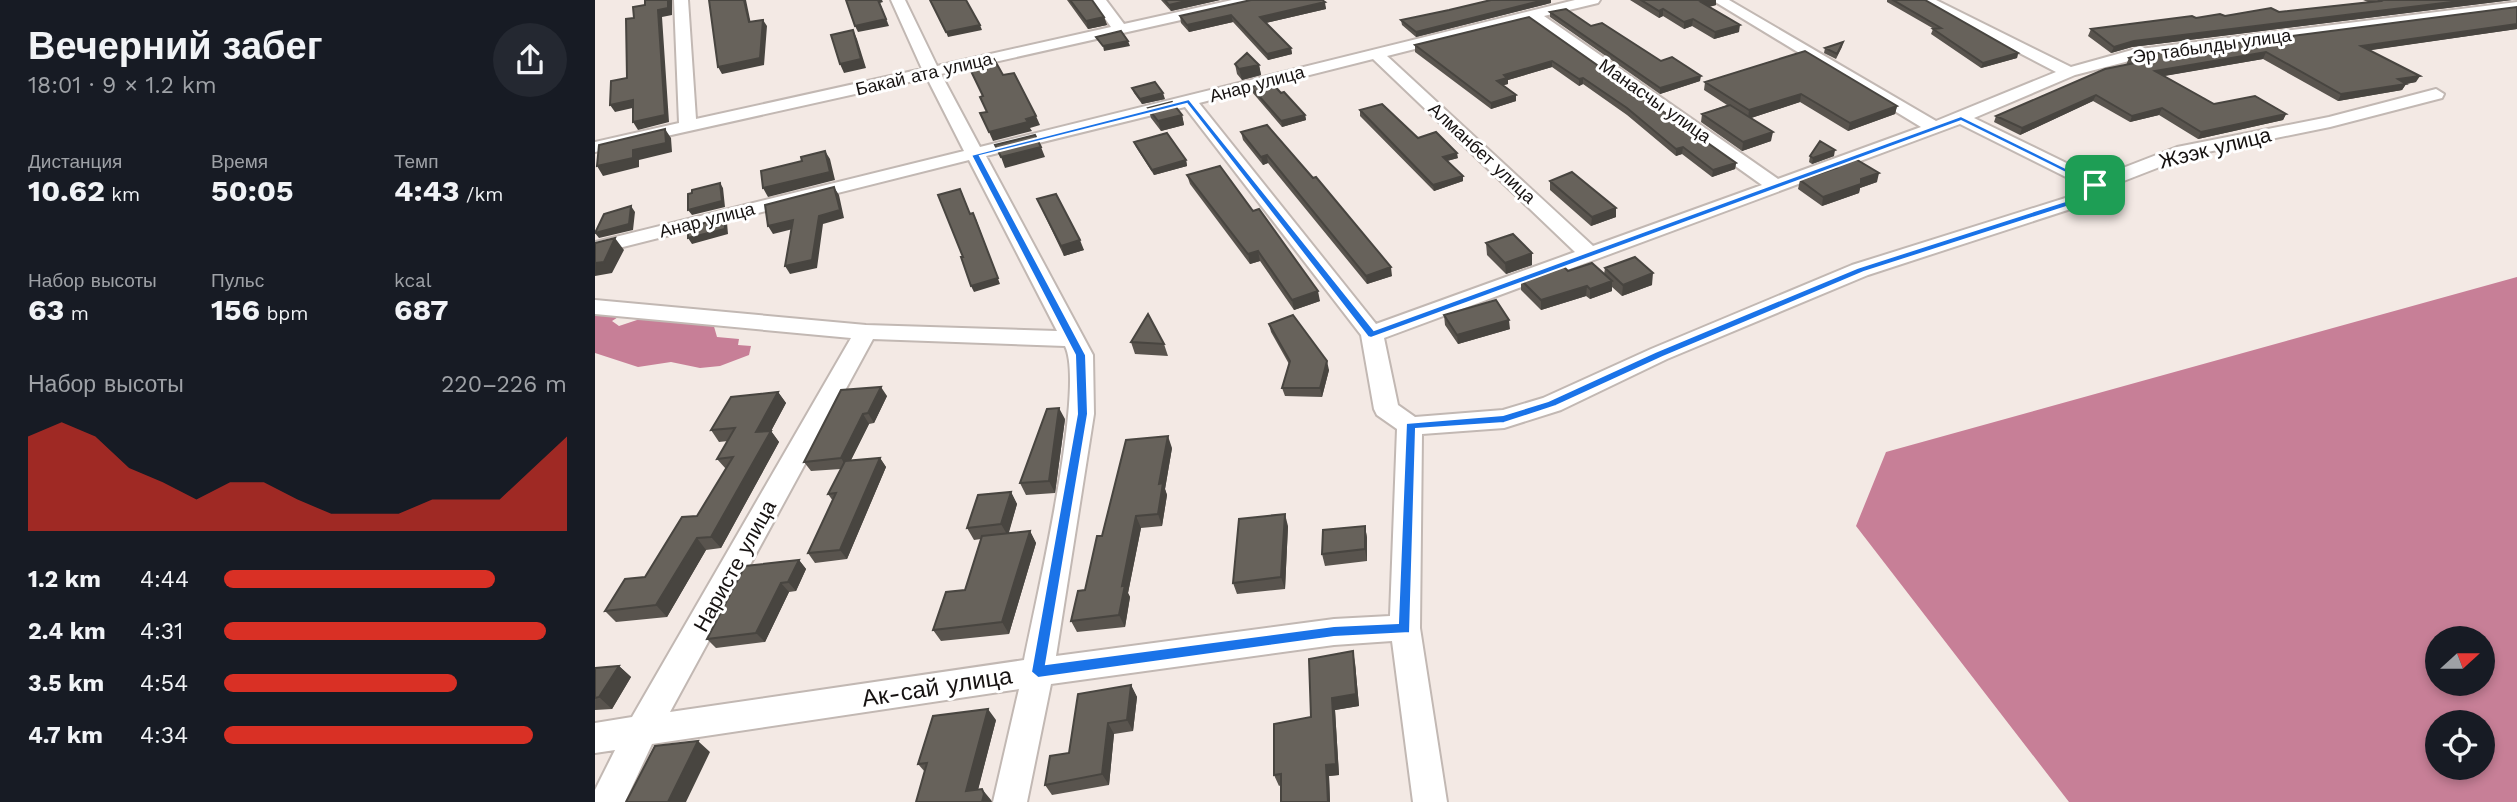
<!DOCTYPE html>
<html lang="ru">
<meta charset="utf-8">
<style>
body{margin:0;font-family:"Work Sans",sans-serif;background:#242831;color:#f1f3f6;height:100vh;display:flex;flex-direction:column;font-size:26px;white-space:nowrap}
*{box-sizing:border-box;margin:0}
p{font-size:23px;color:#9ea1a6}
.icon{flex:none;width:38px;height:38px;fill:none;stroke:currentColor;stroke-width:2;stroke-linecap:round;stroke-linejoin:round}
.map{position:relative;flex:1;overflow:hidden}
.drawer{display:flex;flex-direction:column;background:#171b24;width:595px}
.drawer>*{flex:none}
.needle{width:46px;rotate:69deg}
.fabs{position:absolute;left:1830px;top:626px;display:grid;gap:14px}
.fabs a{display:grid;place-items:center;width:70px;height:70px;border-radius:50%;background:#171b24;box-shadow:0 4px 10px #0003;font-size:35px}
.pin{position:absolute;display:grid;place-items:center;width:60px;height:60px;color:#fff;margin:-30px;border-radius:14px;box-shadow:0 4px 10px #0006}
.round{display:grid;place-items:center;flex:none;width:74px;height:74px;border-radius:37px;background:#242831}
.overview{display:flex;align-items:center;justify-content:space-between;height:119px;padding:0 28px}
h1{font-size:38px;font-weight:700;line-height:52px}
.figures{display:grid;grid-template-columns:repeat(3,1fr);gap:10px;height:119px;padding:7px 28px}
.figures div{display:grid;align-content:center}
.figures b{font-size:30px;font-weight:700}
.figures small{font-size:19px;font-weight:400}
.figures p{font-size:19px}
.chart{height:196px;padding:14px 28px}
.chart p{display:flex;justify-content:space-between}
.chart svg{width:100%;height:126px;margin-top:7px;fill:#d93025;opacity:.7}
ul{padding:0 28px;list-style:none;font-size:23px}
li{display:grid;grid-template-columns:112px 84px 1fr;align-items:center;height:52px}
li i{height:18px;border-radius:9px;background:#d93025}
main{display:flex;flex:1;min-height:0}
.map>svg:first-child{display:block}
</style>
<main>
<section class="drawer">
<div class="overview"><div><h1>Вечерний забег</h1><p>18:01 · 9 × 1.2 km</p></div><a class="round"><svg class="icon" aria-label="share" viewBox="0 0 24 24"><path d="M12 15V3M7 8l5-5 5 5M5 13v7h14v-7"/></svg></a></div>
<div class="figures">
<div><p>Дистанция</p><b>10.62<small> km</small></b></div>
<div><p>Время</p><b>50:05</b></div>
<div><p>Темп</p><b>4:43<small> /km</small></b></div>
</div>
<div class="figures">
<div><p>Набор высоты</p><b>63<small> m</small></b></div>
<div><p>Пульс</p><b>156<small> bpm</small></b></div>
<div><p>kcal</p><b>687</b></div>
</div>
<div class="chart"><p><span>Набор высоты</span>220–226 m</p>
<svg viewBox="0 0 160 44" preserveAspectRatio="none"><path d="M0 44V11L10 6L20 11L30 22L40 27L50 33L60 27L70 27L80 33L90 38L100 38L110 38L120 33L130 33L140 33L150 22L160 11V44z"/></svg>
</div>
<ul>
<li><b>1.2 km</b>4:44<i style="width:79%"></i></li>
<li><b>2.4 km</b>4:31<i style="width:94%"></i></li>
<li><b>3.5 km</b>4:54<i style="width:68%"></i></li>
<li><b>4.7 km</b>4:34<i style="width:90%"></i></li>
</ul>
</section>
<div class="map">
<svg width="1922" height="802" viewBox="0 0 1922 802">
<rect width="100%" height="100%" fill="#f3e9e4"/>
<path fill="#c77f97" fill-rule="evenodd" d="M1922 277V802H1474L1261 526 1291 452ZM1843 639H1888V684H1843ZM1843 723H1888V768H1843Z
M0 312 28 314 17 321 24 326 51 317 118 323 122 337 144 339 143 345 156 346 154 355 125 366 105 368 76 362 43 367 0 353Z"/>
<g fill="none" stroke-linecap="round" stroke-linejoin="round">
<defs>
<path id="minor" d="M79 0H93L101 119 327 69 296 0H310L342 66 516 27 497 0H511L529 24 637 0H664L657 4 346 74 385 147 980 0H1005L1003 3 949 16 1183 179 1326 127 1117 0H1134L1341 121 1461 72 1323 0H1341L1476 67 1537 50 1922 2V10L1538 60 1480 75 1379 118 1502 178 1582 147 1734 117 1841 89 1849 94 1847 98 1735 127 1593 156 1508 189 1494 203 1273 275 1072 359 966 410 909 428 827 434 825 628 852 802H818L797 641 739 645 456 684 432 802H398L424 689 57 744 30 802H0V790L20 750 0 753V723L37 717 256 338 0 314V300L271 325 462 331 374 160 0 254V242L369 151 332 78 0 152V142L84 123ZM935 20 1167 185 998 246 792 56ZM778 59 980 252 781 324 604 103ZM590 107 766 335 779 409 782 415 802 429 795 616 739 619 461 656 499 414 498 355 391 156ZM1365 124 1489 186 1480 195 1257 265 1056 349 948 398 908 410 820 417 803 405 789 338ZM278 339 470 346C491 387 440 604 429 660L75 712Z"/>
</defs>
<use href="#minor" stroke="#c2b8b3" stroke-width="4"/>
<use href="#minor" fill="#fff" fill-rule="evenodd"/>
</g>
<path fill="#59544e" d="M472 0H497L509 17 512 25 493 29Z
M566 0H625L576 11Z
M1035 0H1121V5L1114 7 1144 32 1119 39 1097 26 1089 29 1068 16 1064 18Z
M1292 0H1330L1423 53 1422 58 1386 68 1336 34 1338 29H1339L1292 2Z
M1768 0H1917L1537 47 1516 53 1493 36 1496 29 1601 18 1684 12 1773 2Z
M729 2 731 9 671 23 696 48 697 54 673 60 638 22 594 32 586 23 585 16Z
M956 3 821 37 807 25 806 20Z
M1922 7V29L1775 50 1821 82 1811 84 1807 90 1743 101 1668 59 1568 76 1619 104 1691 114 1688 120 1603 139 1564 115 1535 122 1498 101 1425 135 1399 122 1401 116 1531 65 1534 58Z
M955 12 996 26 1105 81 1065 94 955 17Z
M934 17 1141 163 1140 169 1117 177 1087 154 1081 156 1032 115 988 84 984 86 957 67 913 80V84L908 85 921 95V101L896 109 820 52V45Z
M1248 42 1247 47 1241 59 1229 53 1230 48Z
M640 64 664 65 666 75 647 80 642 74Z
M1110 82 1302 106 1300 114 1253 131 1205 102 1156 118 1176 141 1147 151 1106 122 1107 114 1132 105 1109 90Z
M656 87 686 93 710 115 711 120 687 127 657 92Z
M537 88 570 99 547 104 539 93Z
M553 108 587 115 589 125 566 131 556 118Z
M765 110 823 138 863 158 852 161 868 181 839 191 765 116Z
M672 125 797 276 772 284 673 163 668 165 648 140 646 132Z
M539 142 591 160 592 166 559 175 541 147Z
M1215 156H1239L1217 164 1214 162Z
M1237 166 1282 182 1265 188 1264 193 1227 206 1203 189 1205 180 1236 170Z
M592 175 725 301 699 310 665 261 655 264 595 184Z
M955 181 1021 208V217L996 226 955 190Z
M442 199 489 250 469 256Z
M891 243 937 265 911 274 892 255Z
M1010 268 1057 285 1027 296 1017 287V291L995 299 991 296 946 310 926 290V280L973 271 1009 274Z
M849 315 915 329 863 344 850 325Z
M674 324 734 370 727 397 690 396 687 388 694 364 676 332Z
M536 342 569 344 573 356 540 354Z
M246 390 292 396 279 423 274 424 256 460 285 458 291 467 252 559 220 563 213 553 238 501 233 494 246 469 216 471 209 462Z
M183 392 191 403 176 431 184 442 126 548 111 550 72 617 21 622 10 611 50 577 102 516 131 469 122 459 133 441 124 442 116 430Z
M470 419 460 493 431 495 425 483Z
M577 448 570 489 572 495 567 526 546 528 533 593 535 597 530 627 482 632 476 621 490 590 507 536Z
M416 492 422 504 413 534 435 531 441 543 414 634 346 641 338 630 370 590 386 539 379 540 372 528Z
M693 526 690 589 642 594 638 583Z
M770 526 772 538V561L730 566 727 554Z
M204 560 211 569 201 591 194 592 170 642 121 648 112 639Z
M760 663 764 706 740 710 744 775 734 776 735 802H686V785L684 786 679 775 716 717Z
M24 666 36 677 17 709 0 710V668Z
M536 685 542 697 538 731 519 734 514 785 457 795 450 785 474 753Z
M401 720 383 789 396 800 330 772 323 764Z"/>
<path fill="#484540" d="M73 0H77V15L67 17 74 122 43 130 38 122 63 10Z
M149 0H151L157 29 154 22Z
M283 0H287L288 2 285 3 294 26 263 32 260 26Z
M595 0H625L576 11 574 5Z
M949 0H956V3L821 37V32Z
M1116 0H1121V5L1105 9 1106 2Z
M1873 0H1917L1537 47 1516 53 1519 47 1539 41Z
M730 2 731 9 666 24 665 17Z
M1068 9V16L1064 18V11Z
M636 15 638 22 594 32 592 25Z
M509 17 512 25 493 29 491 21Z
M1098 19 1097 26 1089 29V22Z
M168 20 172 26 169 65 127 74 123 67Z
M1922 24V29L1763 52 1766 46Z
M385 25 387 30 353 37 351 32Z
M1145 25 1144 32 1119 39 1120 32Z
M258 30 262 39 271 68 249 73 245 64Z
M533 41 535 46 509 51 508 46Z
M696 48 697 54 673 60 672 54Z
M1671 52 1668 59 1558 78 1560 71Z
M1423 53 1422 58 1386 68 1388 63Z
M957 61V67L913 80V84L902 87V81L909 75Z
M664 65 666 75 647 80 644 69Z
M1106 76 1105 81 1065 94V88Z
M1825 76 1821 82 1811 84 1807 90 1743 101 1746 94 1803 79Z
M988 78V84L984 86V79Z
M568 93 570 99 547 104 545 99Z
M1206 94 1205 102 1153 119 1154 110Z
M921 95V101L896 109V103Z
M1501 95 1498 101 1425 135 1427 128Z
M38 100 42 107 20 112 15 105Z
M1302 106 1300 114 1253 131 1255 123Z
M1567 108 1564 115 1535 122 1537 116Z
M1691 114 1688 120 1603 139 1606 132Z
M587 115 589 125 566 131 563 121Z
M710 115 711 120 687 127 686 121Z
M441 116 445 125 435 128 437 131 398 141 394 132Z
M70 129 76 138 77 152 44 160V167L8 176 2 166 38 150Z
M1178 132 1176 141 1147 151 1148 142Z
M446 147 450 157 410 168 406 157Z
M1088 147 1087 154 1081 156V149Z
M1240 150 1239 156 1217 164 1218 158Z
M230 151 235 159 240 180 173 197 168 188Z
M862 153 863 158 848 162V157Z
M672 155 673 163 668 165 666 157Z
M591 160 592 166 559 175 557 170Z
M1141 163 1140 169 1117 177 1118 170Z
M1284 173 1282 182 1265 188 1264 193 1227 206 1228 197 1266 179Z
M868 176V181L839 191 838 185Z
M125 183 128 188 130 207 97 215 93 210Z
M239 187 244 195 249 218 228 224 222 268 195 274 190 266 224 216Z
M36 206 40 212 38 230 4 238 0 233Z
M1021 208V217L996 226 997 217Z
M129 218 132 223 133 234 97 244 93 238Z
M381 219 405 284 379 292 376 286Z
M198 220 202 228 178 234 173 226Z
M20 238 29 250 17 273 0 276V263Z
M485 240 489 250 469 256 466 246Z
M663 251 665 261 655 264 653 254Z
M937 253V265L911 274 910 263Z
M796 267 797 276 772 284 771 276Z
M1058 273 1057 285 1027 296 1028 285Z
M1017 281V291L995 299V289Z
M992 286 991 296 946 310V300Z
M723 291 725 301 699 310 697 300Z
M914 320 915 329 863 344 862 335Z
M732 361 734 370 727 397 725 388Z
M286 387 292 396 279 423 273 413Z
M183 392 191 403 176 431 184 442 126 548 116 537 161 432Z
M464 408 470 419 460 493 454 481Z
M268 414 274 424 252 468 246 458Z
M573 436 577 448 570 489 572 495 567 526 563 514 564 484Z
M285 458 291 467 252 559 245 550Z
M416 492 422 504 413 536 406 524Z
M690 514 693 526 690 589 686 577Z
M541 516 546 528 533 593 535 597 530 627 524 615 527 586Z
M770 526 772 538V561L770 549Z
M435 531 441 543 414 634 407 622Z
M102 538 111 550 72 617 61 605Z
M204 560 211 569 201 591 193 582Z
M186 583 194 592 170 642 161 633Z
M758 651 760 663 764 706 740 710 744 775 734 776 735 802H733L731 765 737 698Z
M24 666 36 677 17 709 4 697Z
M536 685 542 697 538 731 532 720Z
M393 709 401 720 380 802 371 791Z
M513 723 519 734 514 785 507 774Z
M103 741 115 752 91 802H73Z
M387 789 396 800 397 802H387Z"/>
<path fill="#67625b" stroke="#484540" stroke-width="2" d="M50 0H73V8L63 10 70 115 38 122V100L15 105 16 81 32 78 31 19 39 18 38 7 50 5Z
M114 0H149L154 22 168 20 165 58 123 67Z
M251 0H283L291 19 260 26Z
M335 0H371L385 25 351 32Z
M475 0H497L509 17 491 21Z
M570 0H595L574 5Z
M656 0H727L730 2 665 17 696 48 672 54 636 15 592 25 585 16Z
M896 0H949L821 32 806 20 854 10Z
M1046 0H1116L1106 2 1145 25 1120 32 1098 19 1089 22 1068 9 1064 11Z
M1298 0H1330L1423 53 1388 63 1338 29 1346 28Z
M1783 0H1873L1539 41 1519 47 1496 29 1597 16 1601 18 1625 14 1630 16 1676 8 1684 12 1785 1Z
M1922 7V24L1766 46 1825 76 1803 79 1811 84 1746 94 1671 52 1560 71 1619 104 1660 96 1691 114 1606 132 1567 108 1537 116 1501 95 1427 128 1401 116 1510 69 1540 63 1534 58 1541 56Z
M971 9 996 26 1007 23 1066 61 1077 57 1106 76 1065 88 955 12Z
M934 17 1141 163 1118 170 1088 147 1081 149 1032 108 988 78 984 79 957 61 909 75 912 78 902 81 921 95 896 103 820 45Z
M258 30 266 59 245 64 236 35Z
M526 31 533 41 508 46 501 37Z
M1248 42 1242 54 1230 48Z
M1210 51 1302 106 1255 123 1206 94 1154 110 1110 82Z
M652 53 664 65 644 69 640 64Z
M399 59 408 75 419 73 441 116 431 119 433 122 394 132 385 113 392 112 385 97 388 96 373 65Z
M560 82 568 93 545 99 537 88Z
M676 82 686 93 689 92 710 115 686 121 656 87Z
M577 102 587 115 563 121 553 108Z
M787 104 823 138 841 132 862 153 848 157 868 176 838 185 765 110Z
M1135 105 1178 132 1148 142 1107 114Z
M672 125 718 178 721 177 796 267 771 276 672 155 666 157 646 132Z
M70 129 71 143 38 150V158L2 166 4 145Z
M572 133 591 160 557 170 539 142Z
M440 135 446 147 406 157 400 145Z
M1225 141 1240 150 1218 158 1215 156Z
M230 151 235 172 168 188 166 171 207 161 206 157Z
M1259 158 1284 173 1266 179V184L1228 197 1205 180 1241 168 1237 166Z
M625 166 658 211 664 209 723 291 697 300 663 251 653 254 592 175Z
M977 172 1021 208 997 217 955 181Z
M125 183 127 201 93 210V194L97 193V190Z
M239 187 245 210 224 216 217 260 190 266 198 220 173 226 170 205Z
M365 189 375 214 378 213 403 278 376 286 366 257H368L343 195Z
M461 194 485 240 466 246 442 199Z
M36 206 34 224 0 233 9 214Z
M129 218 130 229 93 238V227Z
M918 234 937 253 910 263 891 243Z
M20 238 9 262 0 263V243Z
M1040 257 1058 273 1028 285 1010 268Z
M997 263 1017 281 995 289 992 286 946 300 926 280 967 265 973 271Z
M901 300 914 320 862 335 849 315Z
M553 314 569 344 536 342Z
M698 315 732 361 725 388H687L695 361 674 324Z
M286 387 273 413 268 414 246 458 209 462 246 390Z
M183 392 161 432 176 431 116 537 102 538 61 605 10 611 30 579 50 577 87 517 102 516 138 457 122 459 140 428 116 430 136 397Z
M464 408 454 481 425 483 452 409Z
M573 436 564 484 568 483 563 514 541 516 527 586 530 585 524 615 476 621 483 591 490 590 502 536H507L531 440Z
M285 458 245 550 213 553 241 493 233 494 250 461Z
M416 492 406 524 372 528 383 495Z
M690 514 686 577 638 583 644 519Z
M770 526V549L727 554 728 530Z
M435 531 407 622 338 630 351 592 370 590 387 536Z
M204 560 193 582 186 583 161 633 112 639 150 566Z
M758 651 761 694 737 698 741 764 731 765 733 802H686V774L679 775V724L716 717 714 659Z
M24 666 4 697 0 698V668Z
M536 685 532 720 513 723 507 774 450 785 455 756 474 753 483 694Z
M393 709 371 791 387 789 389 794 387 802H321L332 763 323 764 338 716Z
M103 741 73 802H31L60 746Z"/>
<path fill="#1a73e8" stroke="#fff" stroke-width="2" fill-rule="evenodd" d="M594 99 779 330 1366 116 1505 185 1490 201 1269 272 1068 357 961 406 909 423 821 429 815 633 739 637 443 678 436 672 482 414 480 355 376 155ZM592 104 773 337 776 338 1366 121 1495 185 1483 197 1262 268 1060 352 953 401 908 415 811 423 803 623 739 626 451 664 493 414 491 355 385 156Z"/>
<g text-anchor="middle" stroke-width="6" stroke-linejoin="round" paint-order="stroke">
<g font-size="18" fill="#161211" stroke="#fff">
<text transform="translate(1617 46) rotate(-8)" y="6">Эр табылды улица</text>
<text transform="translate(329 74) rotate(-13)" y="6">Бакай ата улица</text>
<text transform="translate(662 84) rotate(-15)" y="6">Анар улица</text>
<text transform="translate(1060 101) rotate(35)" y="6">Манасчы улица</text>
<text transform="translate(887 153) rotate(43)" y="6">Алманбет улица</text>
<text transform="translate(112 220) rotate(-14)" y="6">Анар улица</text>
</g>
<g font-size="21" fill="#161211" stroke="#fff">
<text transform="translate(1620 148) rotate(-14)" y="7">Жээк улица</text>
<text transform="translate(140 566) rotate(-61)" y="7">Наристе улица</text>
</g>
<g font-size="24" fill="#161211" stroke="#fff">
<text transform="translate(342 687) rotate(-9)" y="8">Ак-сай улица</text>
</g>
</g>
</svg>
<div class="fabs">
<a><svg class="needle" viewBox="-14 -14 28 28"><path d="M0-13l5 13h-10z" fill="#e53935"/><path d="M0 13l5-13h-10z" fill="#9ea1a6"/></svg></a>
<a><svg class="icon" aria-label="locate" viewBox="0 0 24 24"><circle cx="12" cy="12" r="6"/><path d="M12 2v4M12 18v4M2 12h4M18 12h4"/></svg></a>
</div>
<div class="pin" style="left:1500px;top:185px;background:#1e9e55"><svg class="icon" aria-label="arrive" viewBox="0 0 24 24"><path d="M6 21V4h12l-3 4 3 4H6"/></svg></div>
</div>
</main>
